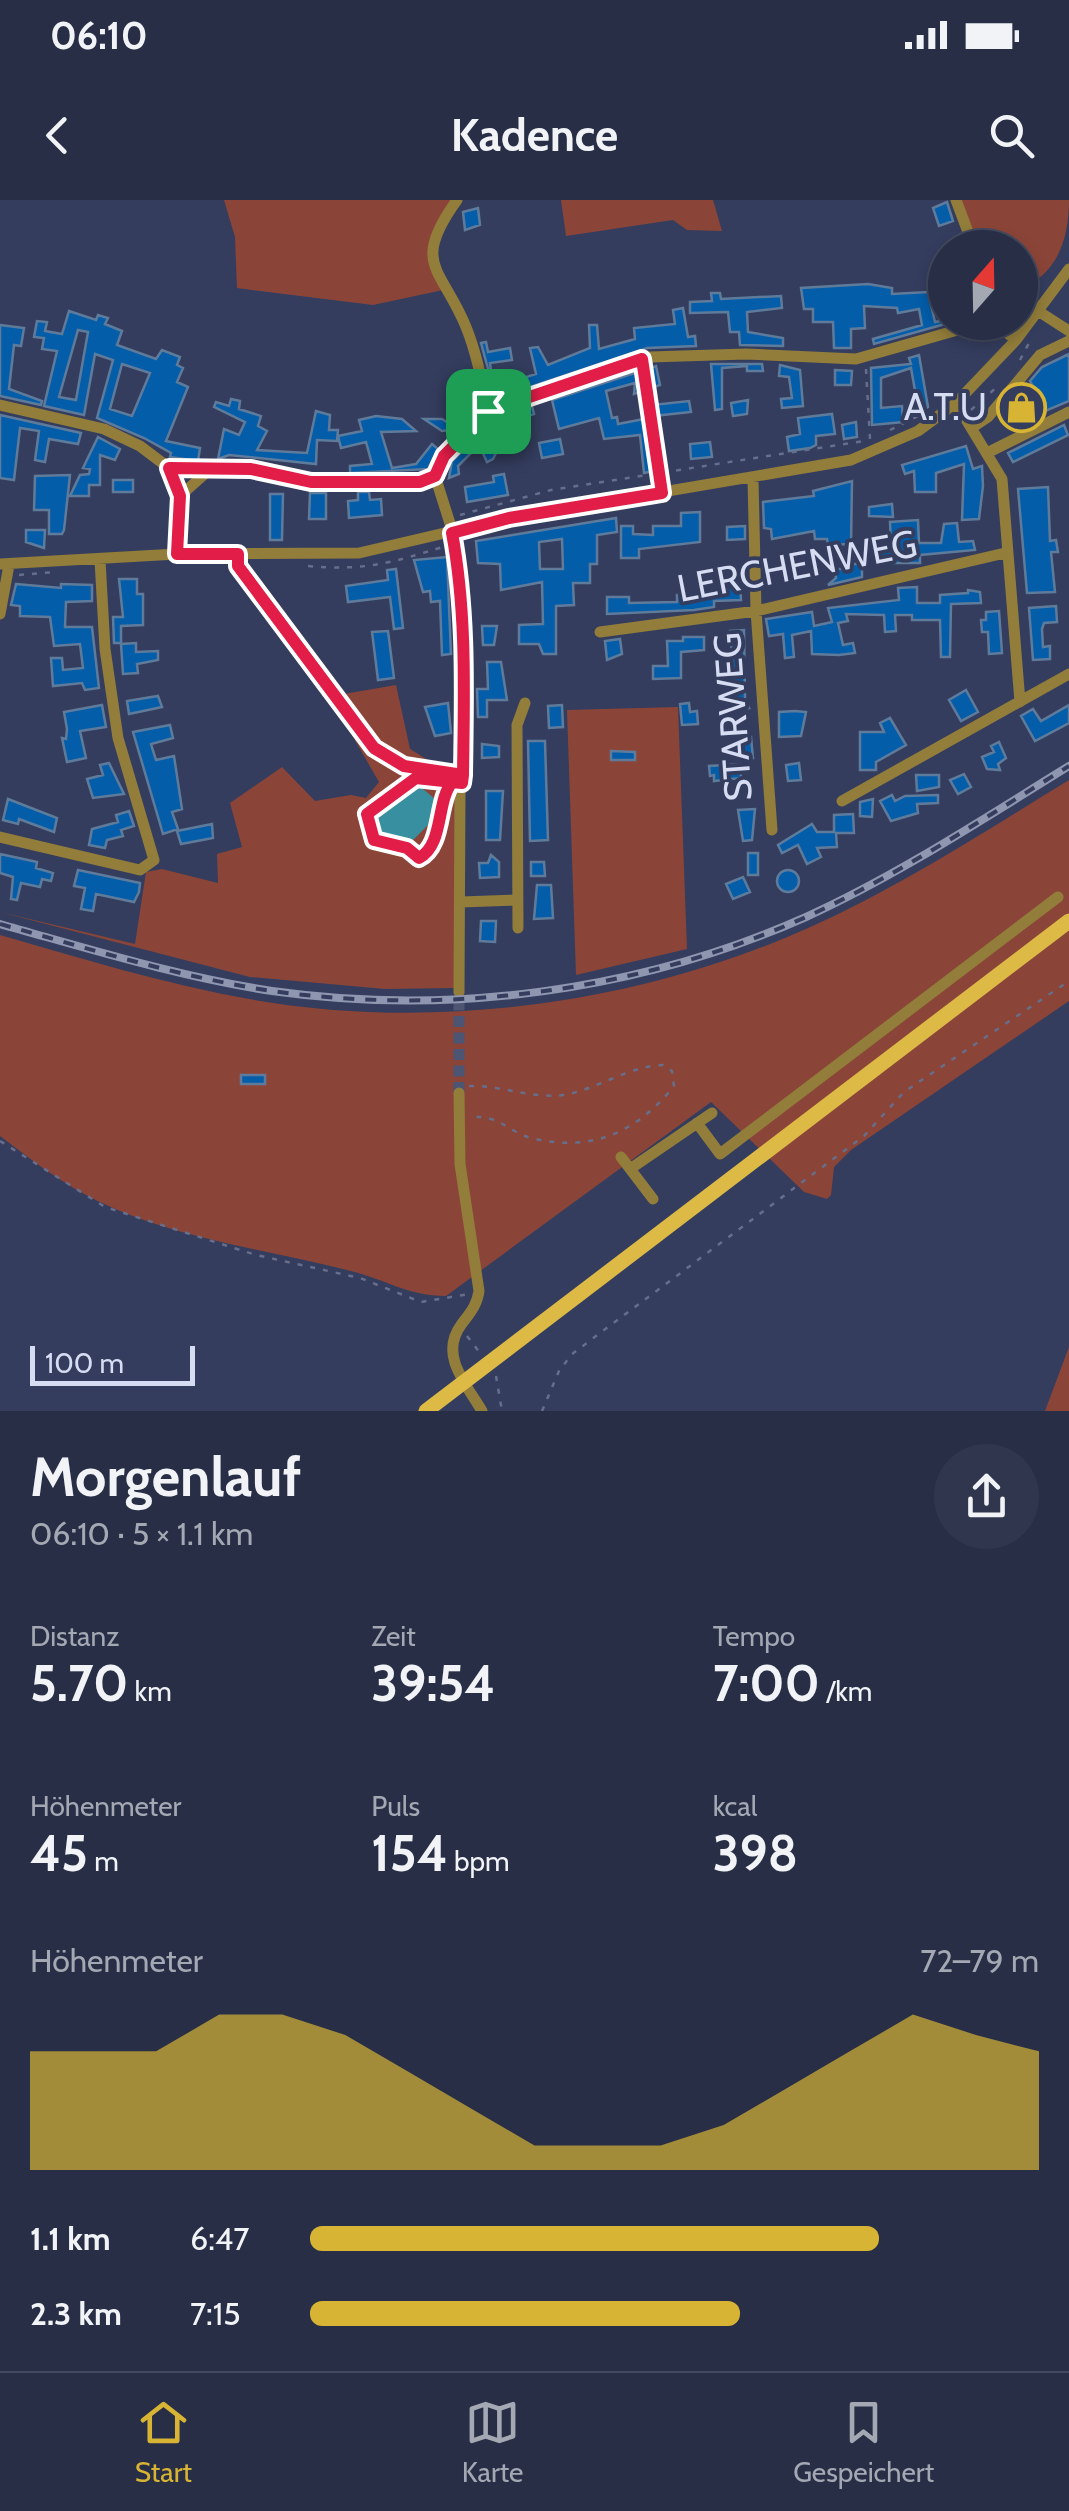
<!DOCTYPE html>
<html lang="de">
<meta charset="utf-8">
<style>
body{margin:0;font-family:Cabin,sans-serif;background:#2f364d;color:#f1f3f6;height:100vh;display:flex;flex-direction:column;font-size:38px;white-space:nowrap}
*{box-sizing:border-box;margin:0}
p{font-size:32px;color:#a4a8b3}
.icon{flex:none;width:55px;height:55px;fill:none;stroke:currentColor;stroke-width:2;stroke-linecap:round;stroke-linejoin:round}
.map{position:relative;height:1211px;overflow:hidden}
.drawer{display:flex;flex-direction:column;background:#272e46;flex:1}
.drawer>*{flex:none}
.needle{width:65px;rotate:20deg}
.tools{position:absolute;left:928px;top:30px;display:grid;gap:20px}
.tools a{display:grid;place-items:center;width:110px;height:110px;border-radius:50%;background:#272e46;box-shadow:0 5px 15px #0003,0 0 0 2px #434a5f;font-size:50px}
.scale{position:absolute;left:30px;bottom:25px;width:165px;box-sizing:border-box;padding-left:10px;border:5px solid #d6ddf2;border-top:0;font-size:28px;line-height:35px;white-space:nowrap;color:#d6ddf2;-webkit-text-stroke:8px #343d5e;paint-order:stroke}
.pin{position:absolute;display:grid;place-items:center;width:85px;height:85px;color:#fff;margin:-42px;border-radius:20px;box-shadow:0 5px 15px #0006}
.round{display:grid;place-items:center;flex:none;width:105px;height:105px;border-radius:52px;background:#2f364d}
.headline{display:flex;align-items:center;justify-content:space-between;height:170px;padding:0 30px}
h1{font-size:55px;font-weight:700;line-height:75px}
.figures{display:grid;grid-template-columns:repeat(3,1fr);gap:15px;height:170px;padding:10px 30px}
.figures div{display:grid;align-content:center}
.figures b{font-size:50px;font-weight:700}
.figures small{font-size:28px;font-weight:400}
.figures p{font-size:28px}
.chart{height:280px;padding:20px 30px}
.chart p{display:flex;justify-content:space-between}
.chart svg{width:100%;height:180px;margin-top:10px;fill:#d8b434;opacity:.7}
ul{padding:0 30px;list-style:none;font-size:32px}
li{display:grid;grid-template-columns:160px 120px 1fr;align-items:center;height:75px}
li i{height:25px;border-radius:12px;background:#d8b434}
.status{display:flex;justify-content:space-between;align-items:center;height:70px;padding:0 50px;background:#272e46;direction:ltr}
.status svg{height:28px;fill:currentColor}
header{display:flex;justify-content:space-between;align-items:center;height:130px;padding:0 30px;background:#272e46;font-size:45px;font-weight:700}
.tab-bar{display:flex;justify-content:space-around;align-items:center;height:140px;border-top:2px solid #434a5f;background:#272e46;font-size:28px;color:#a4a8b3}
.tab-bar a{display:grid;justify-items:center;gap:5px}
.tab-bar .selected{color:#d8b434}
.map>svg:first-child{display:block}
</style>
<div class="status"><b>06:10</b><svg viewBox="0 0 49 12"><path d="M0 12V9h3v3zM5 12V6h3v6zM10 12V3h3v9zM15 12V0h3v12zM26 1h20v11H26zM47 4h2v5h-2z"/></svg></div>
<header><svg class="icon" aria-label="back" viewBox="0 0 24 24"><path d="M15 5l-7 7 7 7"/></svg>Kadence<svg class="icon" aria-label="search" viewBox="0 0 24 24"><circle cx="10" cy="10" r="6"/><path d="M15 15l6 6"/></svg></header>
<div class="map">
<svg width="1069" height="1211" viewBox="0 0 1069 1211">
<rect width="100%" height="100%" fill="#343d5e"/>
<path fill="#8b4538" d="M224 0H455L431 45 443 90 373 105 237 88 235 37Z
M561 0H713L722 31 687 30 673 20 566 36Z
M960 0H1069C1069 38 1058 74 1020 89V48L978 47Z
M396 485 410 549 441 568V578L457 581 456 788 385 789 250 777 0 712 135 744 146 672 162 669 218 683 217 654 242 647 230 603 282 567 315 601 351 595 366 598 379 582 337 509 344 494Z
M678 507 687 749 576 775 567 510Z
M1069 580V801L851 950 834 967 831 995 827 999 804 992 711 902 446 1096C408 1096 387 1080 351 1071 265 1049 168 1038 88 996 57 980 28 957 0 936V735C83 759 165 784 249 799 428 831 625 806 792 735 889 694 979 635 1069 580Z
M1069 1147V1211H1045Z"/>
<path fill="#388fa0" d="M416 583 436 600 428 625 406 647 375 639 369 614Z"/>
<path fill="#035da9" stroke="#5f7b9b" stroke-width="2.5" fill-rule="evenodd" d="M947 2 953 21 939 26 933 8Z
M478 8 480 25 465 30 463 12Z
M868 84 892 88V94L928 92 935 122 945 120V124L874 144 873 139 922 125 919 109 898 113 897 108 864 106 865 128 851 129V148H834L833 122H813V109H804L801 88Z
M711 93H720L721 99 781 96 782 108 747 112 748 132 783 138V146L740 145 739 132H730L728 112 690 113V102L712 101Z
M683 108 688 137 695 136 696 146 647 148 506 195 502 185 536 174 530 148 538 147 548 165 590 148 589 125H597L599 149 635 139 634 128 675 124 673 110Z
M69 111 96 120 98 115 108 118 105 124 122 131 117 145 156 159 162 150 180 157 177 165 183 168 177 182 188 187 166 241 200 248 198 261 170 257 171 253 144 238 97 218 113 160 95 154 84 215 44 206 57 151 42 149 44 138 34 137 37 121 47 122 45 131 62 134ZM78 130 88 132 76 200 59 197ZM122 164 150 173 132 216 110 209Z
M0 125 24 128 21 146 14 145 9 189 42 201 41 205 0 196Z
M486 142 488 152 510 148 512 160 490 163 493 187 481 143Z
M1069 154V201L1010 226 1004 213 1018 196 1034 188 1030 181 1042 167Z
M919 155 928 207 919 213 911 168 881 178V208L902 206 903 222 872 225 871 168 911 164 909 158Z
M762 164 763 171H747V166L722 168V209L715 210 711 164Z
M780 165 800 170 803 206 782 208 781 199 792 198 789 177 779 176Z
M656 166 660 185 634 194 635 183 606 191 612 218 617 217 618 224 649 218 654 271 644 273 640 235 604 239 599 218 559 229 552 200Z
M835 170 852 171 851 185H835Z
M231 199 240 201 239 209 261 216 258 226 267 231 257 250 307 253 316 211 330 215 329 230H338L337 241 317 240 316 264 229 255 218 259 224 229 239 235 245 222 214 207 216 202 229 206Z
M748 200 747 214 733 216 731 203Z
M689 201 691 212 653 216 652 205Z
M532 206 534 214 525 217 528 225 502 228 499 220Z
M832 214 835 234 816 236V245L810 248 789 251 787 237 800 234 798 218Z
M0 215 81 233 78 244 49 239 45 262 35 260 39 231 20 228 14 280 0 278Z
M376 216 402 219 416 231 381 232 392 268 416 264 432 244 438 249 428 269 350 273V266L372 264 366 242 341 248 338 236 362 231 359 220Z
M424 219H442L457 229 442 231Z
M856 222 857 237 844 239 842 225Z
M1064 225 1068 235 1013 262 1008 253Z
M486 229 496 253 493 259 487 262 481 249 471 253 458 266 459 274 449 278 452 261Z
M98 237 120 249 115 260 100 255V285H89V296H70L80 275 89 274 90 269 83 268Z
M560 239 563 254 542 258 539 243Z
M710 242 712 257 691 259 690 244Z
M966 246 973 269 982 266 983 286 979 319 962 320 964 264 936 273V292H915L914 271 905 274 902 265Z
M504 274 508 295 467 302 465 287 494 282 493 276Z
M70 275 64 330 62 334H49V310H34L35 276Z
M113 280H133V292H113Z
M852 281 851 344 828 345 827 339H815L814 331 772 339 771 329 764 328 763 302 814 296 813 291Z
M1048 287 1050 341 1056 340 1058 352H1051L1055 392 1027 393 1018 289Z
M358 292H369L370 300 381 299 382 315 349 318 348 301 358 300Z
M310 293H326V319H309Z
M270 294H283L282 340H270Z
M892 304 893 317 869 316V307Z
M700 312V342L639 349V358H621V326H633V334L653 335V326H681V313Z
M616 318 617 332 597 335V364H590V383H573L574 405 556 406V454H543L539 444H519V425L543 424 542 382 501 390 500 364 478 363 476 341ZM562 339 563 369H540L539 342Z
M918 320 919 343H941L944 324 957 323 959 342 973 341 975 350 920 355V363H875V348H891L890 322Z
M745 326V339L727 340V327Z
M26 330H45L44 348 26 342Z
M447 357 451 454 442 455 440 401 431 402 430 391 423 392 414 360Z
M846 364H862V377L828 385 836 378 835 369H846Z
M396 369 403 428 394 429 390 397 348 402 346 386 388 380 387 370Z
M119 379H137V394H143V425L121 426V443H114L113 417H123Z
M725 382H740L741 400 714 401V407L694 410 607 414V397H629V403L677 402V395L726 393Z
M16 384 61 388V384L92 385V401L66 402 65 427H92L99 488 85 490 82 483 53 486 51 458H62L63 470 83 468 80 444 54 446 50 417 20 416V406L11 405Z
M917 387V403H940V395L968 393V390L980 392 981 403 951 404 950 457H941L940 420H912V415H895L896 431 885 432 884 415 846 414 848 421 838 423 843 445 853 443 855 453 839 455 812 454 811 431 792 435 794 457 785 458 783 434 769 436 766 419 812 412 814 426 832 422 828 408 899 400 898 388Z
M1056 406 1057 422 1044 423 1042 429 1043 447 1050 446V459L1033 460 1029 408Z
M999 411 1002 453 989 454 988 432H982L981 420H986V412Z
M482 426H497L494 445H483Z
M744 430 745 499 749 508 727 509 729 467 733 466 730 431Z
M388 431 394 478 378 480 372 432Z
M683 437H704V450L681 452V478L653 479V466H668L667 441H683Z
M620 439 622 454 607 460 605 441Z
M136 443V452L158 451V460L137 464 138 473 123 474 121 444Z
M487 462H501L507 500H487V517H478L477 489H488Z
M966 490 978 512 961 521 949 500Z
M158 496 162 507 129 514 127 501Z
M448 503 451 533 435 536 425 507Z
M689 503 690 512 697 511 698 524 682 525 680 504Z
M102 505 106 527 80 531 86 558 67 562 62 538 66 539 67 529 64 512Z
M562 505 563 527 549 528 548 506Z
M1069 505V523L1035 541 1021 516 1033 509 1041 521Z
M795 511 806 512 801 536 779 537V512Z
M890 518 906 545 876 562V570H860V532H884L880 523Z
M170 525 173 538 151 544 156 560 174 556 182 609 172 612 178 629 163 634 133 532Z
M751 537 753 558 738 559 736 538Z
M528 541H545L548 640 530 641Z
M999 542 1006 558 998 564 1000 570 987 569 982 557 994 552 991 546Z
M482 544 499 546V557L482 558Z
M611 551 635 552V560H611Z
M109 563 124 594 93 598 87 579 103 575 100 565Z
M799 563 801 580 788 581 786 565Z
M740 564 741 578 714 581V575L710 576 709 566Z
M964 574 971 587 958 594 950 580Z
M916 575H939V587L917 591Z
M486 591H503L500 640H486Z
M892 595 895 601 905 596 938 595V603L917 604 918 613 891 621 880 601Z
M8 599 57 618 54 632 19 619 18 624 3 620Z
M873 599 872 617 860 616V602Z
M755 609 752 640 743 641 738 610Z
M129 611 134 626 121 630 123 636 107 640 105 648 89 645 92 629 118 622 116 615Z
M853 614 854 633H836L837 647 817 648 821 657 807 664 798 645 782 653 778 645 812 624 817 632H834V615Z
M212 624 213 638 181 644 177 631Z
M748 653H758V675H748Z
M0 654 37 662 36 668 53 673 51 681 42 679 40 687 21 683 17 700 11 699 13 677 0 673Z
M491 655 499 662V677L480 678 479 663H488Z
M531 662H544L545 676H531Z
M777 681a11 11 0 1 1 22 0a11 11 0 1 1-22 0Z
M78 670 140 683 139 692 134 702 96 694 93 711 81 709 85 688 74 686Z
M743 677 750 692 733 699 726 684Z
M537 685H551L553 718 534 719Z
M481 721H496L495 742 480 741Z
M241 875H265V884H241Z"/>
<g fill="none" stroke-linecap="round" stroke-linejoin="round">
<path stroke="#4c5574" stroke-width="11" stroke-dasharray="11 5.5" stroke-linecap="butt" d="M459 893V792"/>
<path stroke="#666e8b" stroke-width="2.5" stroke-dasharray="5 8" stroke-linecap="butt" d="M1020 160 1030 141
M866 169 870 239
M644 171 660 281
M971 210 998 186
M890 230 918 216
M460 315 551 290 864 241
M239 366 374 548 404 566 448 573
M308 366C367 371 390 363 446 346
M19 375 55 372
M447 588 423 658 374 639 367 614 371 609 417 578 451 582
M469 886C501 885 531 899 563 895 596 890 631 865 663 865L672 871 674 886C638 931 594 952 535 939 507 933 503 915 470 917
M0 941 105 1007 256 1055 360 1078 421 1102 469 1094
M467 1136 480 1153
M496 1176 502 1211
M542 1211 559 1171 572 1154 864 936 904 892 1069 781"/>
<path stroke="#927d3a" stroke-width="11" d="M457 0C410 65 442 68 466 127 477 154 482 183 488 211
M956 0 974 48
M1038 111 1069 131
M956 203 1002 279 1020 502
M0 205 104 229 140 246 169 268 208 271
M973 227 988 217 1040 155 1069 141
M989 252 1069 212
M169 268 180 296
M435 276 453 333 461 386 459 792
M753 279 756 411 772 630
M177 354 180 296 208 271 251 269 311 283 421 282 435 276 444 256 488 211 650 157 746 154 856 159 982 123 998 126 1016 140
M0 364 177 354 359 353 509 318 851 260 918 231 956 203 1016 140 1069 69
M0 414 9 365
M600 432 756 411 1005 353
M842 601 1069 474
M0 637 140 670 154 660 118 538 105 449 100 360
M461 702 517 700
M518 728 517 525 525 503
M459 893 460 964 479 1091C477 1106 469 1114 461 1125 439 1155 466 1184 482 1211
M697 923 720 954 1058 697
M621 957 653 999
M630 969 712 913"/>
<path stroke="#ddba46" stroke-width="15" d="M426 1211 1069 721"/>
<defs>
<path id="rail" d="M0 724C90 749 180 777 272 791 452 816 640 791 806 717 898 675 983 619 1069 566"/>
</defs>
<use href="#rail" stroke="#8e96b0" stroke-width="8"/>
<use href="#rail" stroke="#343d5e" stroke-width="4" stroke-dasharray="11" stroke-linecap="butt"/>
</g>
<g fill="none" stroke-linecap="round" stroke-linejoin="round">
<defs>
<path id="route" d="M488 211 444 256 435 276 420 282H311L251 269 169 268 180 296 177 354H238V366L374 548 404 566 463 575 462 583 452 582C436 602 444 645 419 658L407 648 374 640 367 614 416 578 462 583 463 575C464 494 467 413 452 333L509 318 662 293 642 159 488 211"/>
</defs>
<use href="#route" stroke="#fff" stroke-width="20"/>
<use href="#route" stroke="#e11d48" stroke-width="12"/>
</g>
<defs>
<symbol id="shop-ring" viewBox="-11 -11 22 22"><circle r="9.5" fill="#343d5e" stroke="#d8b434" stroke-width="1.5"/><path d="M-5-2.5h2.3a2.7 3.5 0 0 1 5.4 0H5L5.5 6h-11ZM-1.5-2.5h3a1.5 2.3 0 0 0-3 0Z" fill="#d8b434"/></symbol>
</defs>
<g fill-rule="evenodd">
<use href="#shop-ring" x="994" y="180" width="55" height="55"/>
</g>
<g text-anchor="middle" stroke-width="8" stroke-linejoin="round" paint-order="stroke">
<g font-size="38" fill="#d6ddf2" stroke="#343d5e" text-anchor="end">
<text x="987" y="220">A.T.U</text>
</g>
<g font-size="38" fill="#d6ddf2" stroke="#343d5e">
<text transform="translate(797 366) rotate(-11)" y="13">LERCHENWEG</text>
<text transform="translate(733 517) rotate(-94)" y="13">STARWEG</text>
</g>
</g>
</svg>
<div class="tools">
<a><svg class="needle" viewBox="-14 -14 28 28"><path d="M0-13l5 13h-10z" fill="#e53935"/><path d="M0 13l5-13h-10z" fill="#a4a8b3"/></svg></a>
</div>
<div class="scale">100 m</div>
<div class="pin" style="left:488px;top:211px;background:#1e9e55"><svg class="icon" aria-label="arrive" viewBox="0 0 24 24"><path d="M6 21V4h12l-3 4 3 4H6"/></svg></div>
</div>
<section class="drawer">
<div class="headline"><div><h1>Morgenlauf</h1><p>06:10 · 5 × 1.1 km</p></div><a class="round"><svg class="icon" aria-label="share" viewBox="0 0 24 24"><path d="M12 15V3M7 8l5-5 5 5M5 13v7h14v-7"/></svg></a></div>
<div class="figures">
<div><p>Distanz</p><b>5.70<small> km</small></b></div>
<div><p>Zeit</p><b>39:54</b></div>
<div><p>Tempo</p><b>7:00<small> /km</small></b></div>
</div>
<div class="figures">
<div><p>Höhenmeter</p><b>45<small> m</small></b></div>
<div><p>Puls</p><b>154<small> bpm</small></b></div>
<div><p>kcal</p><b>398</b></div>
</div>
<div class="chart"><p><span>Höhenmeter</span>72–79 m</p>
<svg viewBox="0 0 160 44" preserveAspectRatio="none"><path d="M0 44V15L10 15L20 15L30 6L40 6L50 11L60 20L70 29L80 38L90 38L100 38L110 33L120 24L130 15L140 6L150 11L160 15V44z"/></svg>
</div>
<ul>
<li><b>1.1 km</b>6:47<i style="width:78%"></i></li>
<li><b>2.3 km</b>7:15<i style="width:59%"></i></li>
</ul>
</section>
<nav class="tab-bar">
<a class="selected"><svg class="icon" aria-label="home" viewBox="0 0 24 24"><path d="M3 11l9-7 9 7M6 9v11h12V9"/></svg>Start</a>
<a><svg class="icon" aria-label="map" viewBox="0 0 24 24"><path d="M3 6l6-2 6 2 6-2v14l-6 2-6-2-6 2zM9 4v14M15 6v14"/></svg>Karte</a>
<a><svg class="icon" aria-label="saved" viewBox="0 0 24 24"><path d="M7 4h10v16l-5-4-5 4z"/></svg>Gespeichert</a>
</nav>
